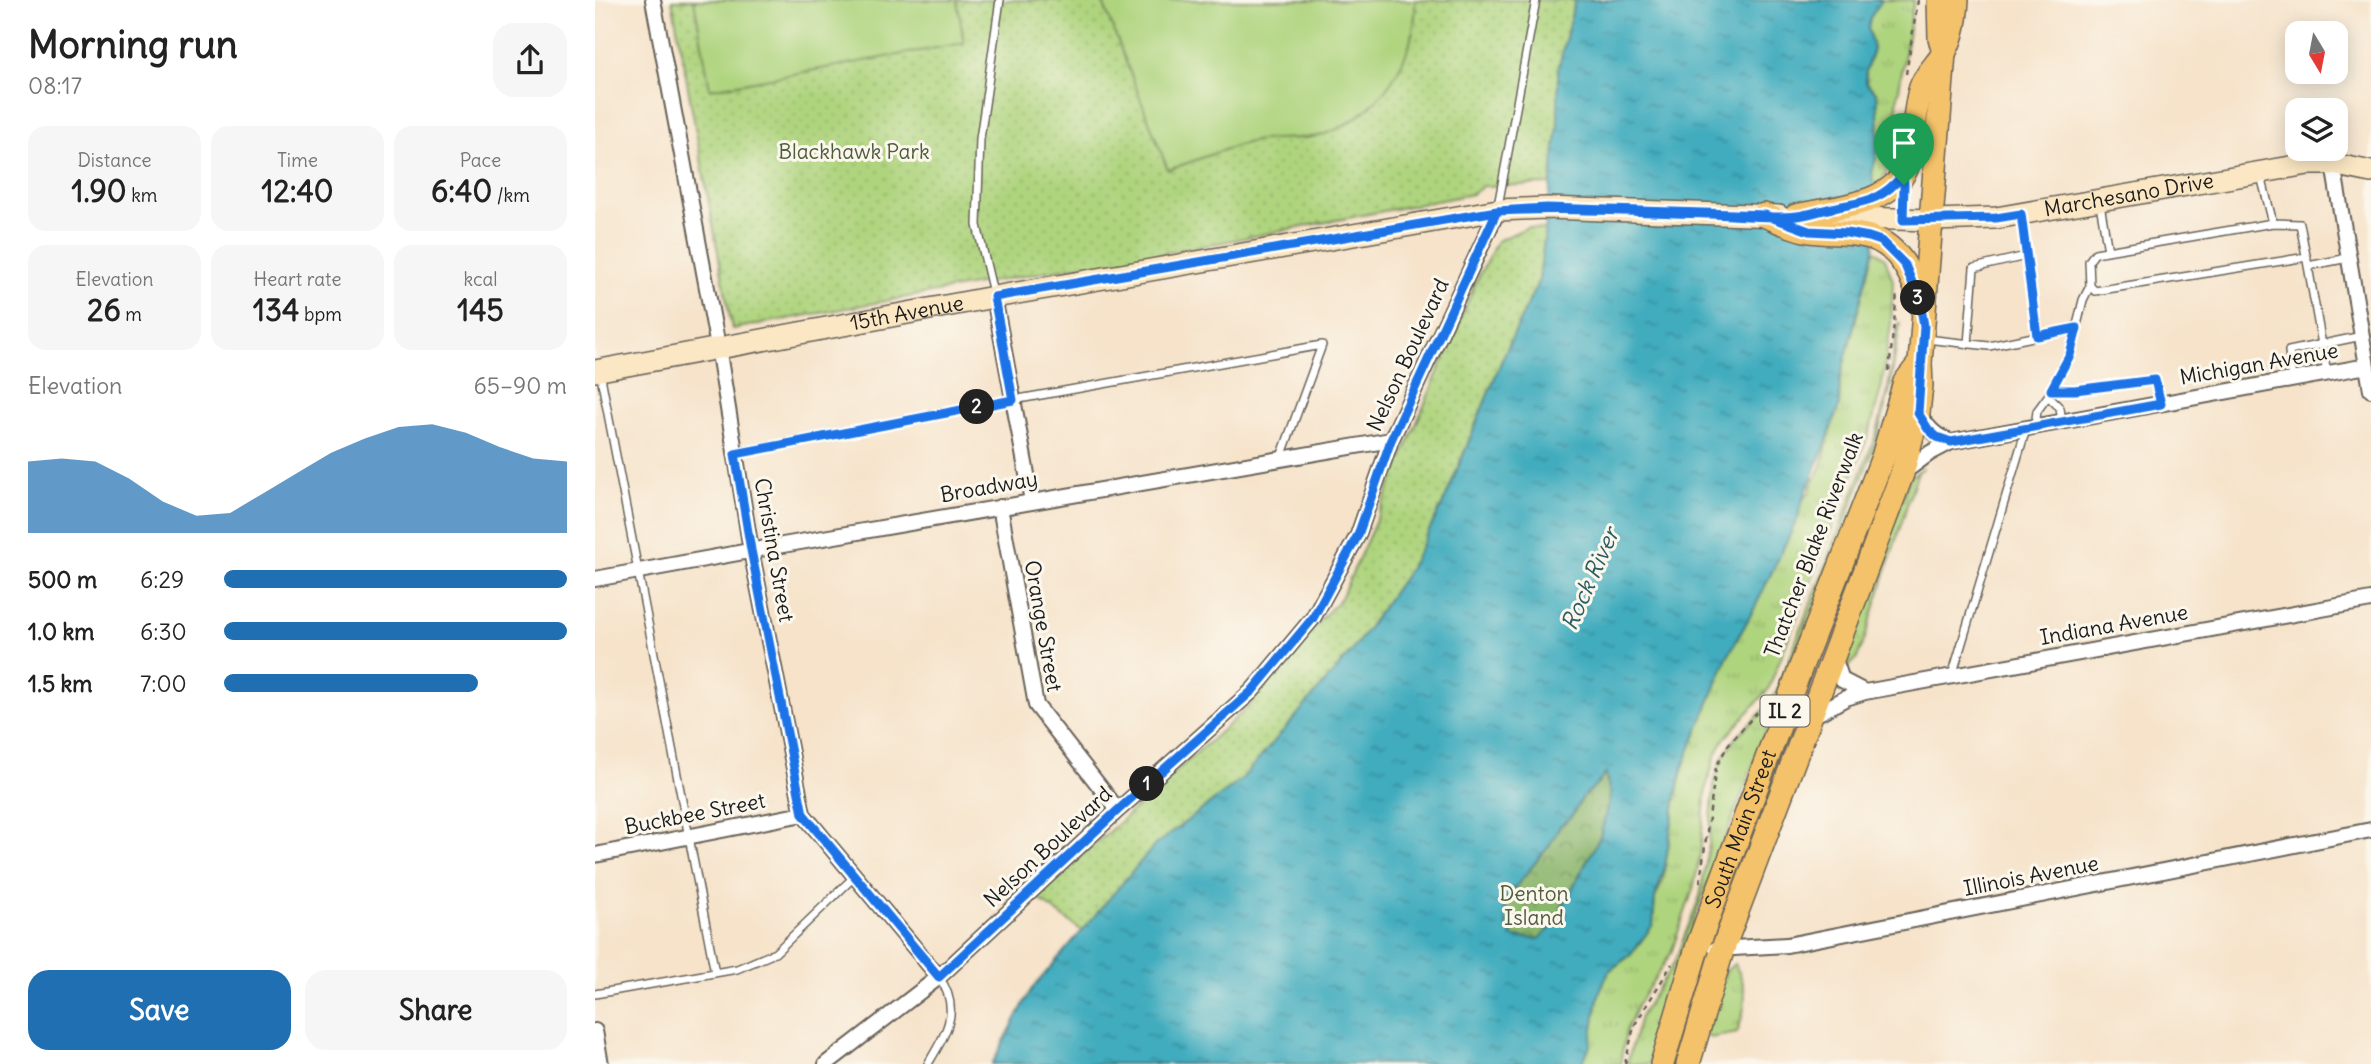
<!DOCTYPE html>
<meta charset="utf-8">
<style>
body{margin:0;font-family:Delius,sans-serif;background:#f6f6f6;color:#222;height:100vh;display:flex;flex-direction:column;font-size:26px;white-space:nowrap}
*{box-sizing:border-box;margin:0}
p{font-size:23px;color:#767676}
.icon{flex:none;width:38px;height:38px;fill:none;stroke:currentColor;stroke-width:2;stroke-linecap:round;stroke-linejoin:round}
.map{position:relative;flex:1;overflow:hidden}
.sheet{display:flex;flex-direction:column;background:#fff;width:595px}
.sheet>*{flex:none}
.needle{width:46px;rotate:170deg}
.fabs{position:absolute;left:1690px;top:21px;display:grid;gap:14px}
.fabs a{display:grid;place-items:center;width:63px;height:63px;border-radius:14px;background:#fff;box-shadow:0 4px 18px #0003;font-size:35px}
.pin{position:absolute;display:grid;place-items:center;width:60px;height:60px;color:#fff;margin:-72px -30px;border-radius:50% 50% 50% 0;rotate:-45deg;box-shadow:0 0 7px #0007}
.pin .icon{rotate:45deg}
.km{position:absolute;width:35px;height:35px;margin:-18px;border-radius:50%;background:#222;color:#fff;font-size:19px;line-height:35px;text-align:center}
.round{display:grid;place-items:center;flex:none;width:74px;height:74px;border-radius:21px;background:#f6f6f6}
.head{display:flex;align-items:center;justify-content:space-between;height:119px;padding:0 28px}
h1{font-size:38px;font-weight:700;line-height:52px}
.stats{display:grid;grid-template-columns:repeat(3,1fr);gap:10px;height:119px;padding:7px 28px}
.stats div{display:grid;align-content:center;border-radius:18px;background:#f6f6f6;text-align:center}
.stats b{font-size:30px;font-weight:700}
.stats small{font-size:19px;font-weight:400}
.stats p{font-size:19px}
.chart{height:196px;padding:14px 28px}
.chart p{display:flex;justify-content:space-between}
.chart svg{width:100%;height:126px;margin-top:7px;fill:#1f6fb2;opacity:.7}
.action{display:flex;gap:14px;margin-top:auto;padding:14px 28px}
.action a{flex:1;height:80px;border-radius:21px;background:#1f6fb2;color:#fff;font-size:28px;font-weight:700;line-height:80px;text-align:center}
.action a+a{background:#f6f6f6;color:#222}
ul{padding:0 28px;list-style:none;font-size:23px}
li{display:grid;grid-template-columns:112px 84px 1fr;align-items:center;height:52px}
li i{height:18px;border-radius:9px;background:#1f6fb2}
main{display:flex;flex:1;min-height:0}
.map>svg:first-child{display:block}
</style>
<main>
<section class="sheet">
<div class="head"><div><h1>Morning run</h1><p>08:17</p></div><a class="round"><svg class="icon" aria-label="share" viewBox="0 0 24 24"><path d="M12 15V3M7 8l5-5 5 5M5 13v7h14v-7"/></svg></a></div>
<div class="stats">
<div><p>Distance</p><b>1.90<small> km</small></b></div>
<div><p>Time</p><b>12:40</b></div>
<div><p>Pace</p><b>6:40<small> /km</small></b></div>
</div>
<div class="stats">
<div><p>Elevation</p><b>26<small> m</small></b></div>
<div><p>Heart rate</p><b>134<small> bpm</small></b></div>
<div><p>kcal</p><b>145</b></div>
</div>
<div class="chart"><p><span>Elevation</span>65–90 m</p>
<svg viewBox="0 0 160 44" preserveAspectRatio="none"><path d="M0 44V19L10 18L20 19L30 25L40 33L50 38L60 37L70 30L80 23L90 16L100 11L110 7L120 6L130 9L140 14L150 18L160 19V44z"/></svg>
</div>
<ul>
<li><b>500 m</b>6:29<i style="width:100%"></i></li>
<li><b>1.0 km</b>6:30<i style="width:100%"></i></li>
<li><b>1.5 km</b>7:00<i style="width:74%"></i></li>
</ul>
<div class="action"><a>Save</a><a>Share</a></div>
</section>
<div class="map">
<svg width="1776" height="1064" viewBox="0 0 1776 1064">
<defs>
<pattern id="grass-tufts" width="24" height="20" patternUnits="userSpaceOnUse" patternTransform="scale(1.75)"><rect width="24" height="20" fill="#afd47e"/><path d="M3 7l-1-3M5 7V3M7 7l1-3M15 17l-1-3M17 17v-4M19 17l1-3" fill="none" stroke="#96b56c"/></pattern>
<pattern id="forest-crowns" width="20" height="18" patternUnits="userSpaceOnUse" patternTransform="scale(1.75)"><rect width="20" height="18" fill="#8bb66d"/><path d="M2 6a3 3 0 1 1 6 0M12 15a3 3 0 1 1 6 0" fill="none" stroke="#719359"/></pattern>
<pattern id="park-dots" width="8" height="8" patternUnits="userSpaceOnUse" patternTransform="scale(1.75)"><rect width="8" height="8" fill="#afd47e"/><path d="M2 2h.1M6 6h.1" fill="none" stroke="#96b56c" stroke-width="1.8" stroke-linecap="round"/></pattern>
<pattern id="water-ripples" width="26" height="14" patternUnits="userSpaceOnUse" patternTransform="scale(1.75)"><rect width="26" height="14" fill="#40acbe"/><path d="M2 4q2-2 4 0t4 0M15 11q2-2 4 0t4 0" fill="none" stroke="#358b9a"/></pattern>
</defs>
<rect width="100%" height="100%" fill="#fbf7ec"/>
<filter id="ink" filterUnits="userSpaceOnUse"><feTurbulence type="fractalNoise" baseFrequency=".0143" numOctaves="2"/><feDisplacementMap in="SourceGraphic" scale="14" xChannelSelector="R" yChannelSelector="G"/><feConvolveMatrix kernelMatrix="1 2 1 2 8 2 1 2 1" color-interpolation-filters="sRGB"/></filter>
<filter id="wash" filterUnits="userSpaceOnUse"><feTurbulence type="fractalNoise" baseFrequency=".00686" numOctaves="4" result="noise"/><feDisplacementMap in="SourceGraphic" scale="28" xChannelSelector="R" yChannelSelector="G"/><feGaussianBlur stdDeviation="1.57" result="paint"/><feColorMatrix in="noise" values="0 0 0 0 0 0 0 0 0 0 0 0 0 0 0 0 0 1.4 0 .05"/><feComposite in="paint" operator="in"/></filter>
<g filter="url(#wash)">
<rect width="100%" height="100%" fill="#f6e3ca"/>
<path fill="url(#grass-tufts)" stroke="#66784d" stroke-width="2" d="M1287 0H1319L1303 95 1297 162 1286 182 1280 187C1273 174 1279 167 1282 155 1286 139 1283 110 1282 93L1271 83V70L1278 49 1273 28 1275 17Z
M1279 250 1290 258 1298 281 1296 324 1287 385 1274 434 1173 690 1129 739 1120 757 1111 788 1105 856 1098 889 1076 953 1042 1006 1031 1031 1025 1064H987L995 1046 1004 993 1014 971 1036 955 1058 925 1060 898 1068 881 1081 796 1088 767 1132 658 1160 607 1202 520 1208 499 1215 492C1215 481 1224 476 1227 465 1230 453 1232 442 1236 430L1233 427 1244 406 1245 379Z
M1303 323H1305L1295 389 1281 442 1103 909 1073 999 1055 1064H1032L1045 1017 1079 963 1105 896 1114 845 1119 783 1126 760 1140 738 1171 708 1182 690 1281 434 1292 395Z
M1314 408 1295 475 1169 806 1166 805Z
M1328 468 1323 472 1320 480 1270 638 1262 658 1254 667 1249 651 1316 476Z
M1139 964C1155 987 1151 1008 1142 1033L1115 1038 1110 1033 1131 971Z"/>
<path fill="url(#forest-crowns)" stroke="#546944" stroke-width="2" d="M1011 772 1015 796 1005 837 970 902 962 921 944 939 919 937 912 928 909 901 954 846 965 826 976 817 988 797 1003 783Z"/>
<path fill="url(#park-dots)" stroke="#66784d" stroke-width="2" d="M77 0H980L963 70V124L956 184 889 186 877 194 488 269 483 266 137 329Z
M933 227 950 230 944 280 909 355 851 497 815 568 757 651 646 781 560 845 487 931 441 897 653 707 696 652 746 598 778 527 881 282 902 241Z"/>
<path fill="#afd47e" stroke="#66784d" stroke-width="2" d="M99 0H362L369 43 115 89Z
M507 0H820C824 56 783 116 730 134 706 142 679 136 655 142 627 149 600 161 573 170Z"/>
<path fill="url(#water-ripples)" stroke="#2e646d" stroke-width="2" fill-rule="evenodd" d="M980 0H1287L1275 18 1273 28 1278 49 1271 70V83L1282 93C1283 109 1285 140 1282 155 1279 167 1274 174 1280 187L1279 250 1245 379 1244 406 1228 451 1208 499 1202 520 1160 607 1132 658 1088 767 1081 796 1070 867 1060 898 1058 925 1035 955 1014 971 1004 993 995 1046 987 1064H397L436 990 560 845 646 780 757 651 815 568 851 497 909 355 944 280 963 124V70ZM1011 773 1015 796 1005 837 970 902 963 921 944 939 919 937 912 928 909 901 954 846 965 826 976 817 988 797 1003 783Z"/>
</g>
<g filter="url(#ink)">
<g fill="none" stroke-linecap="round" stroke-linejoin="round">
<defs>
<path id="lane" d="M1666 176 1678 223
M1505 204 1513 251
M903 206 941 0
M1426 216 1442 336
M1495 286 1500 291 1712 257
M398 293 382 225 385 139 405 0
M1331 339 1394 346 1482 328
M1373 344 1379 268 1431 256
M5 372 120 973
M1732 373 1713 266 1753 258
M1697 380 1694 351 1767 336
M1456 390H1480L1560 380 1565 403
M1453 396 1465 408 1467 422
M1440 427 1442 411 1453 396 1475 355 1488 300 1495 286 1494 261 1500 253 1678 223 1705 224 1713 266
M141 453 418 400 727 345 686 457
M1357 676 1431 429
M0 994 142 969 180 953 260 876
M333 1064C351 1033 367 1010 344 977"/>
<path id="street" d="M58 0 123 347 156 550 208 814 344 977
M1738 164 1776 390
M399 297 437 501
M1323 413C1333 428 1340 436 1356 442
M1308 473 1335 453 1356 442 1772 366
M405 507 441 705 523 810
M0 579 182 546 796 440
M1239 657 1247 680 1270 692
M1216 717 1251 698 1270 692 1776 600
M0 855 208 814
M1121 949 1192 945 1776 830
M0 1031 6 1064
M231 1064 344 977 523 810 657 691 718 618 763 535 796 440 903 210"/>
<g id="secondary">
<path id="s1" d="M1223 217 1337 220 1401 218 1713 164H1738L1776 172"/>
<path id="s2" d="M0 371 399 297 903 210 952 208 1184 216"/>
</g>
<g id="primary">
<path d="M1169 215C1184 221 1200 229 1215 231 1235 234 1255 231 1275 237 1305 246 1320 279 1326 307"/>
<path d="M1201 216C1239 207 1302 206 1314 161 1321 137 1318 111 1326 87 1330 76 1340 66 1347 56 1358 40 1361 19 1362 0"/>
<path id="s3" d="M1067 1064 1103 945 1207 664 1288 457 1310 382 1325 363"/>
<path d="M1093 1064 1127 951 1307 474 1323 413 1326 385 1325 363 1349 53 1345 38 1344 0"/>
</g>
</defs>
<use href="#lane" stroke="#686259" stroke-width="10"/>
<use href="#street" stroke="#686259" stroke-width="18"/>
<use href="#secondary" stroke="#686259" stroke-width="24"/>
<use href="#primary" stroke="#686259" stroke-width="26"/>
<path stroke="#686259" stroke-width="2.5" stroke-dasharray="5 5" stroke-linecap="butt" d="M1311 74 1323 0
M1294 371 1302 294
M1105 882 1121 767 1133 745 1172 701
M1030 1064 1039 1026 1077 964"/>
<use href="#lane" stroke="#fff" stroke-width="7"/>
<use href="#street" stroke="#fff" stroke-width="14"/>
<use href="#secondary" stroke="#fbe7c3" stroke-width="21"/>
<use href="#primary" stroke="#f4c26a" stroke-width="23"/>
</g>
</g>
<g fill="none" stroke-linecap="round" stroke-linejoin="round" filter="url(#ink)">
<defs>
<path id="route" d="M1309 185 1308 175C1285 202 1270 201 1238 208 1226 210 1214 215 1202 216 1176 219 1143 215 1116 214 1045 212 974 207 902 211L796 440 763 535 718 618 657 691 523 810 344 977 208 814 156 550 140 454 418 400 399 297 902 211 952 208 1170 215 1214 231 1252 233 1274 237 1286 241 1310 265 1325 302 1329 326 1323 413 1333 429 1342 437 1356 442 1566 404 1560 380 1480 390H1456L1475 355 1482 328 1442 336 1426 214 1401 218 1308 220 1309 185"/>
</defs>
<use href="#route" stroke="#fff" stroke-width="14"/>
<use href="#route" stroke="#1a73e8" stroke-width="9"/>
</g>
<g text-anchor="middle" stroke-width="6" stroke-linejoin="round" paint-order="stroke">
<rect fill="#fbf7ec" stroke="#5f5e5a" stroke-width="2" x="1165.5" y="695.5" width="49" height="31" rx="5"/>
<g font-size="19" font-weight="bold" fill="#1c1c1c">
<text x="1190" y="718">IL 2</text>
</g>
<g font-size="21" fill="#4f5c3e" stroke="#fbf7ec">
<text x="259" y="159">Blackhawk Park</text>
<text x="939" y="901">Denton<tspan x="939" dy="24">Island</tspan></text>
</g>
<g font-size="21" fill="#1c1c1c" stroke="#fbf7ec">
<text dy="7" stroke="none"><textPath href="#s1" startOffset="313">Marchesano Drive</textPath></text>
<text dy="7" stroke="none"><textPath href="#s2" startOffset="317">15th Avenue</textPath></text>
<text transform="translate(813 355) rotate(-65)" y="7">Nelson Boulevard</text>
<text transform="translate(1664 364) rotate(-10)" y="7">Michigan Avenue</text>
<text transform="translate(394 487) rotate(-10)" y="7">Broadway</text>
<text transform="translate(1219 545) rotate(-69)" y="7">Thatcher Blake Riverwalk</text>
<text transform="translate(179 550) rotate(80)" y="7">Christina Street</text>
<text transform="translate(1519 625) rotate(-10)" y="7">Indiana Avenue</text>
<text transform="translate(448 626) rotate(80)" y="7">Orange Street</text>
<text transform="translate(100 814) rotate(-11)" y="7">Buckbee Street</text>
<text dy="7" stroke="none"><textPath href="#s3" startOffset="248">South Main Street</textPath></text>
<text transform="translate(453 847) rotate(-43)" y="7">Nelson Boulevard</text>
<text transform="translate(1436 876) rotate(-11)" y="7">Illinois Avenue</text>
</g>
<g font-size="23" font-style="italic" fill="#2c5d65" stroke="#fbf7ec">
<text transform="translate(995 579) rotate(-66)" y="8">Rock River</text>
</g>
</g>
</svg>
<div class="fabs">
<a><svg class="needle" viewBox="-14 -14 28 28"><path d="M0-13l5 13h-10z" fill="#e53935"/><path d="M0 13l5-13h-10z" fill="#767676"/></svg></a>
<a><svg class="icon" aria-label="layers" viewBox="0 0 24 24"><path d="M12 4l9 5-9 5-9-5zM3 14l9 5 9-5"/></svg></a>
</div>
<div class="pin" style="left:1309px;top:185px;background:#1e9e55"><svg class="icon" aria-label="arrive" viewBox="0 0 24 24"><path d="M6 21V4h12l-3 4 3 4H6"/></svg></div>
<b class="km" style="left:552px;top:784px">1</b>
<b class="km" style="left:382px;top:407px">2</b>
<b class="km" style="left:1323px;top:298px">3</b>
</div>
</main>
